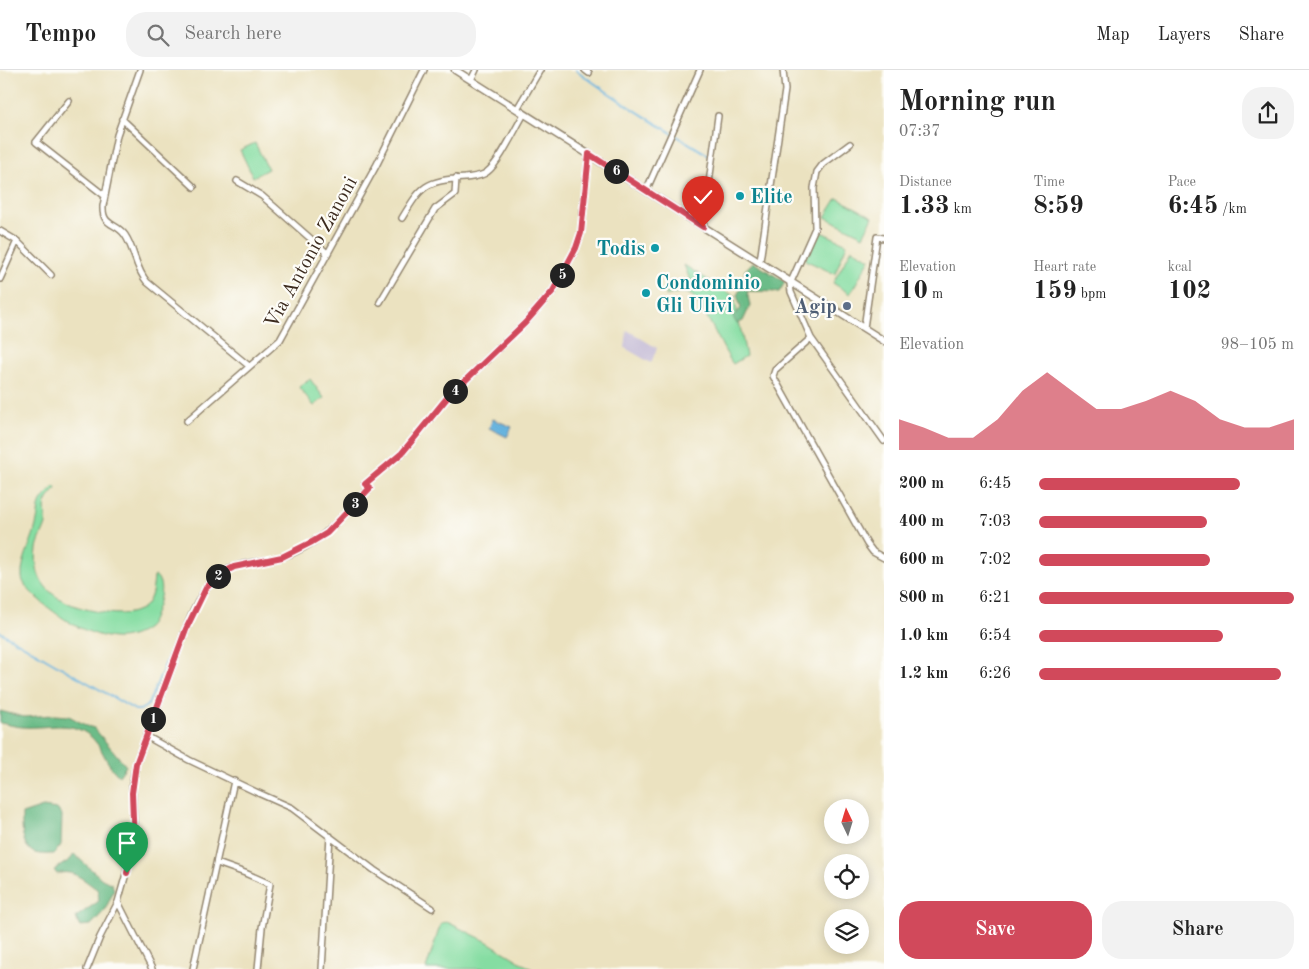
<!DOCTYPE html>
<meta charset="utf-8">
<style>
body{margin:0;font-family:"Old Standard TT",serif;background:#f2f2f2;color:#222;height:100vh;display:flex;flex-direction:column;font-size:19px;white-space:nowrap}
*{box-sizing:border-box;margin:0}
p{font-size:16px;color:#767676}
.icon{flex:none;width:28px;height:28px;fill:none;stroke:currentColor;stroke-width:2;stroke-linecap:round;stroke-linejoin:round}
.map{position:relative;flex:1;overflow:hidden}
.details{display:flex;flex-direction:column;background:#fff;width:425px}
.details>*{flex:none}
.needle{width:32px;rotate:356deg}
.tools{position:absolute;left:824px;top:729px;display:grid;gap:10px}
.tools a{display:grid;place-items:center;width:45px;height:45px;border-radius:50%;background:#fff;box-shadow:0 2px 12px #0003;font-size:25px}
.pin{position:absolute;display:grid;place-items:center;width:42px;height:42px;color:#fff;margin:-51px -21px;border-radius:50% 50% 50% 0;rotate:-45deg;box-shadow:0 0 5px #0007}
.pin .icon{rotate:45deg}
.km{position:absolute;width:25px;height:25px;margin:-12px;border-radius:50%;background:#222;color:#fff;font-size:14px;line-height:25px;text-align:center}
.round{display:grid;place-items:center;flex:none;width:52px;height:52px;border-radius:20px;background:#f2f2f2}
.overview{display:flex;align-items:center;justify-content:space-between;height:85px;padding:0 15px}
h1{font-size:28px;font-weight:700;line-height:38px}
.stats{display:grid;grid-template-columns:repeat(3,1fr);gap:8px;height:85px;padding:5px 15px}
.stats div{display:grid;align-content:center}
.stats b{font-size:25px;font-weight:700}
.stats small{font-size:14px;font-weight:400}
.stats p{font-size:14px}
.chart{height:140px;padding:10px 15px}
.chart p{display:flex;justify-content:space-between}
.chart svg{width:100%;height:90px;margin-top:5px;fill:#d1495b;opacity:.7}
.primary-button{display:flex;gap:10px;margin-top:auto;padding:10px 15px}
.primary-button a{flex:1;height:58px;border-radius:20px;background:#d1495b;color:#fff;font-size:20px;font-weight:700;line-height:58px;text-align:center}
.primary-button a+a{background:#f2f2f2;color:#222}
ul{padding:0 15px;list-style:none;font-size:16px}
li{display:grid;grid-template-columns:80px 60px 1fr;align-items:center;height:38px}
li i{height:12px;border-radius:6px;background:#d1495b}
header{display:flex;align-items:center;gap:30px;box-sizing:border-box;height:70px;padding:0 25px;background:#fff;border-bottom:1px solid #e0e0e0}
header strong{font-size:24px}
nav{display:flex;gap:28px;margin-inline-start:auto;font-size:18px}
.search{width:350px;height:45px;background:#f2f2f2;display:flex;align-items:center;gap:12px;box-sizing:border-box;padding:0 18px;border-radius:20px;color:#767676;font-size:19px}
main{display:flex;flex:1;min-height:0}
.map>svg:first-child{display:block}
</style>
<header>
<strong>Tempo</strong>
<div class="search"><svg class="icon" aria-label="search" viewBox="0 0 24 24"><circle cx="10" cy="10" r="6"/><path d="M15 15l6 6"/></svg>Search here</div>
<nav><a>Map</a><a>Layers</a><a>Share</a></nav>
</header>
<main>
<div class="map">
<svg width="884" height="899" viewBox="0 0 884 899">
<rect width="100%" height="100%" fill="#fdfcf7"/>
<filter id="ink" filterUnits="userSpaceOnUse"><feTurbulence type="fractalNoise" baseFrequency=".02" numOctaves="2"/><feDisplacementMap in="SourceGraphic" scale="10" xChannelSelector="R" yChannelSelector="G"/><feConvolveMatrix kernelMatrix="1 2 1 2 8 2 1 2 1" color-interpolation-filters="sRGB"/></filter>
<filter id="wash" filterUnits="userSpaceOnUse"><feTurbulence type="fractalNoise" baseFrequency=".0096" numOctaves="4" result="noise"/><feDisplacementMap in="SourceGraphic" scale="20" xChannelSelector="R" yChannelSelector="G"/><feGaussianBlur stdDeviation="1.12" result="paint"/><feColorMatrix in="noise" values="0 0 0 0 0 0 0 0 0 0 0 0 0 0 0 0 0 1.4 0 .05"/><feComposite in="paint" operator="in"/></filter>
<g filter="url(#wash)">
<rect width="100%" height="100%" fill="#ebe2c0"/>
<path fill="#c8bfd8" d="M627 260 657 278 651 293 625 278Z"/>
<path fill="#85dda2" stroke="#608460" d="M255 73 268 99 253 107 240 80Z
M837 128 873 147 863 166 825 147Z
M819 161 847 174 835 204 805 190Z
M852 179 870 189 850 224 833 213Z
M684 195 734 226 746 286 733 294C722 280 702 229 689 224 682 221 673 224 666 226L667 216 674 221 694 220Z
M310 309 324 328 314 336 299 317Z
M55 416 56 418C54 423 49 426 47 431 43 438 47 446 46 454 44 462 38 470 37 479 31 516 58 533 90 540 104 543 126 547 139 540 152 535 153 518 154 507L156 506C163 513 161 525 158 535 155 542 153 553 147 558 138 565 125 569 114 568 102 567 89 562 78 557 65 551 22 521 22 507 21 491 31 474 35 459 42 434 33 436 55 416Z
M447 852 486 871 532 899H426L441 853Z"/>
<path fill="#6cbc88" stroke="#547353" d="M753 192 785 212 779 222 747 221 750 236 743 251 737 254 733 247 741 238 737 225 744 213 745 200Z
M0 641 24 647 54 645 69 646 87 656 94 658 126 696 119 706C107 696 104 681 94 670 74 648 48 659 23 657 16 657 7 654 0 653Z
M43 737 57 739 62 745 61 775 54 784C48 784 38 785 33 782 21 775 22 756 22 744Z
M74 784 102 809 112 814 114 820 105 840 91 855 79 856 76 847 99 831 98 820C86 812 73 798 57 804L54 800 71 789Z"/>
<path fill="#65b2de" stroke="#506e7e" d="M493 349 512 357 507 367 489 358Z"/>
<g fill="none" stroke-linecap="round" stroke-linejoin="round">
<path stroke="#65b2de" stroke-width="2" d="M576 0C619 32 665 59 710 86
M0 562 135 640H140L148 635 171 581"/>
</g>
</g>
<g filter="url(#ink)">
<g fill="none" stroke-linecap="round" stroke-linejoin="round">
<defs>
<path id="minor" d="M140 0 117 65 103 136C102 157 116 152 125 165 135 180 135 198 147 212L249 296
M585 0 589 3
M471 10 476 0
M69 31 36 72 105 126
M517 39 540 0
M122 49 194 117
M850 74 823 94 817 102 814 118 815 158 790 214 791 222 811 268 775 300 773 306 867 474 873 482 884 488
M237 111 262 126 327 183
M646 121 700 0
M402 148C422 115 425 111 465 108 472 107 481 107 487 102 500 92 515 59 524 44
M703 157 718 46
M0 161 17 171 51 205
M760 191 785 20 783 0
M0 209 17 171
M380 232 435 139 455 124 456 108
M864 258 877 167 884 168
M811 268 884 371
M187 351 280 270 376 96 424 0
M146 666 189 690 256 722 292 738 374 800 432 838
M217 793 245 803 270 814 262 858 258 899
M118 832 152 899
M87 899 100 867 118 832 133 779 134 757 132 714 136 694C147 664 158 635 169 605 181 575 194 523 220 504 238 491 261 493 282 487 321 475 343 446 370 418L365 414 402 383 447 328 525 253 553 221 576 178 581 163 589 84
M193 899 234 711
M322 899 330 766"/>
<path id="tertiary" d="M455 0 884 271"/>
</defs>
<use href="#minor" stroke="#93866f" stroke-width="8"/>
<use href="#tertiary" stroke="#93866f" stroke-width="9"/>
<use href="#minor" stroke="#fff" stroke-width="5"/>
<use href="#tertiary" stroke="#fff" stroke-width="6"/>
</g>
</g>
<g fill="none" stroke-linecap="round" stroke-linejoin="round" filter="url(#ink)">
<defs>
<path id="route" d="M127 803 134 773 132 723 136 694 186 559 206 518 221 504 234 497 282 487 312 472 327 463 370 418 365 414 402 383 447 328 525 253 553 221 576 178 581 163 589 84 703 157"/>
</defs>
<use href="#route" stroke="#fff" stroke-width="10"/>
<use href="#route" stroke="#d1495b" stroke-width="6"/>
</g>
<g fill="#0f9aa8" stroke="#fdfcf7" stroke-width="2">
<circle cx="740" cy="126" r="5"/>
<circle cx="655" cy="178" r="5"/>
<circle cx="646" cy="223" r="5"/>
</g>
<circle fill="#5c6f8a" stroke="#fdfcf7" stroke-width="2" cx="847" cy="236" r="5"/>
<g text-anchor="middle" stroke-width="4.5" stroke-linejoin="round" paint-order="stroke">
<g font-size="20" font-weight="bold" fill="#0d838f" stroke="#fdfcf7" text-anchor="start">
<text x="750" y="133">Elite</text>
<text x="645" y="185" text-anchor="end">Todis</text>
<text x="656" y="219">Condominio<tspan x="656" dy="23">Gli Ulivi</tspan></text>
</g>
<g font-size="20" fill="#3b2a1e" stroke="#fdfcf7">
<text transform="translate(310 182) rotate(-61)" y="7">Via Antonio Zanoni</text>
</g>
<g font-size="20" font-weight="bold" fill="#4e5e75" stroke="#fdfcf7" text-anchor="end">
<text x="837" y="243">Agip</text>
</g>
</g>
</svg>
<div class="tools">
<a><svg class="needle" viewBox="-14 -14 28 28"><path d="M0-13l5 13h-10z" fill="#e53935"/><path d="M0 13l5-13h-10z" fill="#767676"/></svg></a>
<a><svg class="icon" aria-label="locate" viewBox="0 0 24 24"><circle cx="12" cy="12" r="6"/><path d="M12 2v4M12 18v4M2 12h4M18 12h4"/></svg></a>
<a><svg class="icon" aria-label="layers" viewBox="0 0 24 24"><path d="M12 4l9 5-9 5-9-5zM3 14l9 5 9-5"/></svg></a>
</div>
<div class="pin" style="left:127px;top:803px;background:#1e9e55"><svg class="icon" aria-label="arrive" viewBox="0 0 24 24"><path d="M6 21V4h12l-3 4 3 4H6"/></svg></div>
<div class="pin" style="left:703px;top:157px;background:#d93025"><svg class="icon" aria-label="check" viewBox="0 0 24 24"><path d="M5 12l5 5 9-10"/></svg></div>
<b class="km" style="left:153px;top:649px">1</b>
<b class="km" style="left:218px;top:506px">2</b>
<b class="km" style="left:355px;top:434px">3</b>
<b class="km" style="left:455px;top:321px">4</b>
<b class="km" style="left:562px;top:205px">5</b>
<b class="km" style="left:616px;top:101px">6</b>
</div>
<section class="details">
<div class="overview"><div><h1>Morning run</h1><p>07:37</p></div><a class="round"><svg class="icon" aria-label="share" viewBox="0 0 24 24"><path d="M12 15V3M7 8l5-5 5 5M5 13v7h14v-7"/></svg></a></div>
<div class="stats">
<div><p>Distance</p><b>1.33<small> km</small></b></div>
<div><p>Time</p><b>8:59</b></div>
<div><p>Pace</p><b>6:45<small> /km</small></b></div>
</div>
<div class="stats">
<div><p>Elevation</p><b>10<small> m</small></b></div>
<div><p>Heart rate</p><b>159<small> bpm</small></b></div>
<div><p>kcal</p><b>102</b></div>
</div>
<div class="chart"><p><span>Elevation</span>98–105 m</p>
<svg viewBox="0 0 160 44" preserveAspectRatio="none"><path d="M0 44V29L10 33L20 38L30 38L40 29L50 15L60 6L70 15L80 24L90 24L100 20L110 15L120 20L130 29L140 33L150 33L160 29V44z"/></svg>
</div>
<ul>
<li><b>200 m</b>6:45<i style="width:79%"></i></li>
<li><b>400 m</b>7:03<i style="width:66%"></i></li>
<li><b>600 m</b>7:02<i style="width:67%"></i></li>
<li><b>800 m</b>6:21<i style="width:100%"></i></li>
<li><b>1.0 km</b>6:54<i style="width:72%"></i></li>
<li><b>1.2 km</b>6:26<i style="width:95%"></i></li>
</ul>
<div class="primary-button"><a>Save</a><a>Share</a></div>
</section>
</main>
